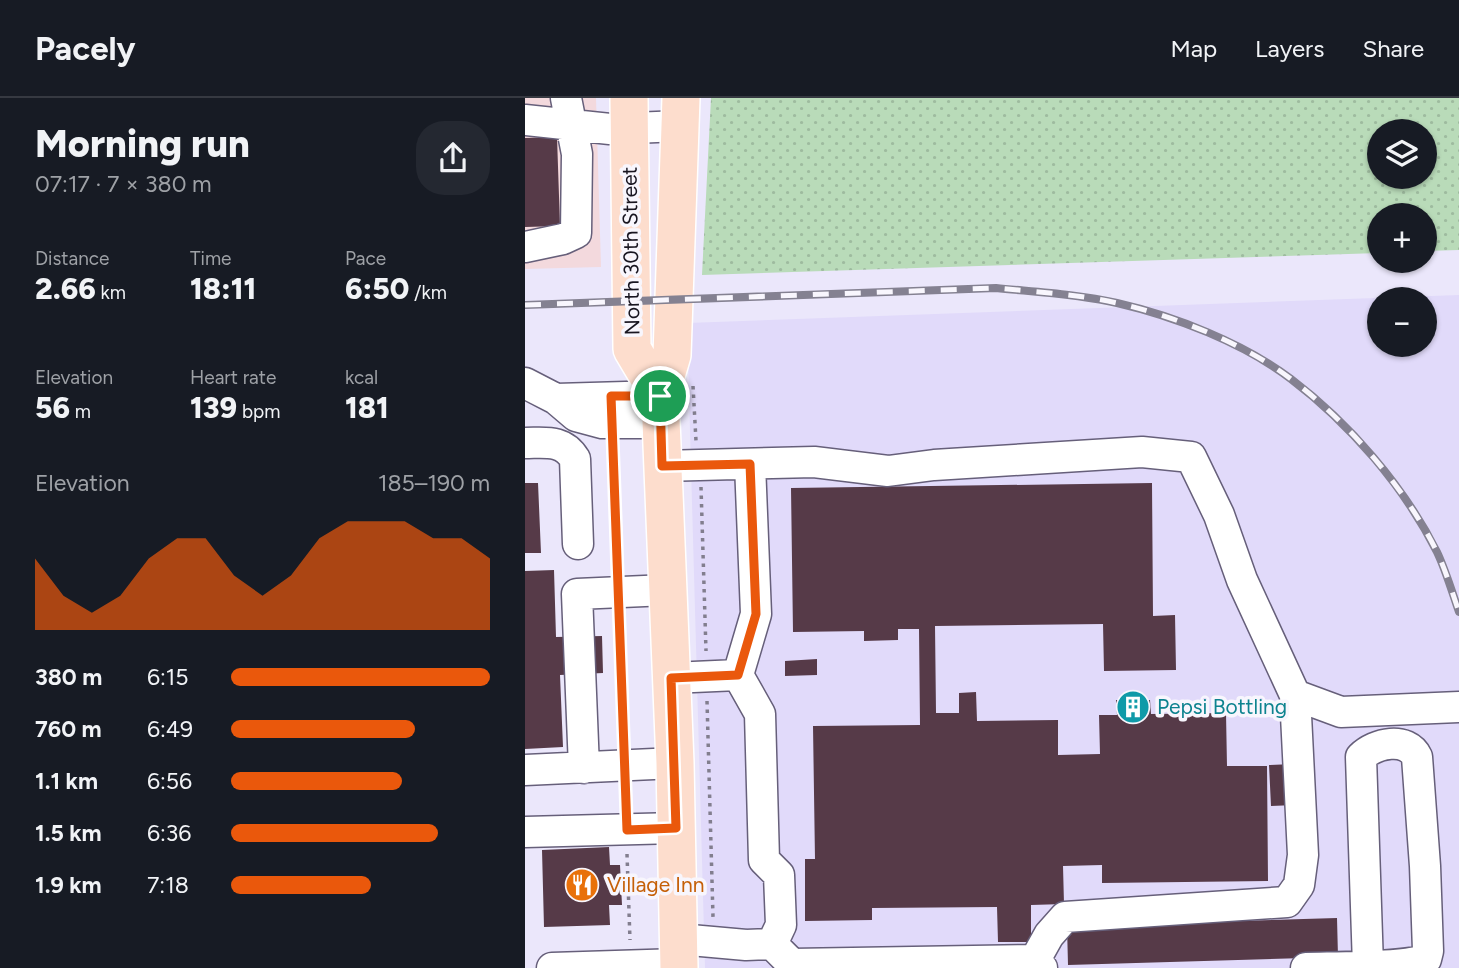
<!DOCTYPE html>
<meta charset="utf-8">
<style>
body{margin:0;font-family:Figtree,sans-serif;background:#242831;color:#f1f3f6;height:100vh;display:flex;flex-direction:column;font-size:26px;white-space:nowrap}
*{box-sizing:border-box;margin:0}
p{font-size:23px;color:#9ea1a6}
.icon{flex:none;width:38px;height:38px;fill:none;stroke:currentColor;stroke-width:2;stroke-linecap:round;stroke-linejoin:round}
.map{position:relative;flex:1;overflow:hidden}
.drawer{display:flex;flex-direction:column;background:#171b24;width:525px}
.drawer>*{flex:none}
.buttons{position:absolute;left:842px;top:21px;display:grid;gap:14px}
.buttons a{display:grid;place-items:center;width:70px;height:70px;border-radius:50%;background:#171b24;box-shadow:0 2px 5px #0004;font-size:35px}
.pin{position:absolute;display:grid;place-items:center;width:60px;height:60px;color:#fff;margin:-30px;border:4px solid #fff;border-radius:50%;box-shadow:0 2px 7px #0007}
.round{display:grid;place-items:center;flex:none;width:74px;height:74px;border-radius:28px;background:#242831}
.headline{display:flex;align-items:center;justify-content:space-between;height:119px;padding:0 35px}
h1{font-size:38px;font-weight:800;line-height:52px}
.figures{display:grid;grid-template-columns:repeat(3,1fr);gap:10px;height:119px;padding:7px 35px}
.figures div{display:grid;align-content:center}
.figures b{font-size:30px;font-weight:800}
.figures small{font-size:19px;font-weight:400}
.figures p{font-size:19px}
.chart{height:196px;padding:14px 35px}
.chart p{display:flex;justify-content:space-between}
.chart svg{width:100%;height:126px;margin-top:7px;fill:#ea580c;opacity:.7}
ul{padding:0 35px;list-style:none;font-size:23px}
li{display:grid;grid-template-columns:112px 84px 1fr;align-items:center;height:52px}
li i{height:18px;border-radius:9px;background:#ea580c}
header{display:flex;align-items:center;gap:42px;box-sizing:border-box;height:98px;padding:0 35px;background:#171b24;border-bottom:2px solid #363941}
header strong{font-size:33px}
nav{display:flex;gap:38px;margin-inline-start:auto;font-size:24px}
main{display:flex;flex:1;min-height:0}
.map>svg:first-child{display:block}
</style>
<header>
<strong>Pacely</strong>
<nav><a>Map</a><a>Layers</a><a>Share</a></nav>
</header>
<main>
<section class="drawer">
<div class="headline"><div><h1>Morning run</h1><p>07:17 · 7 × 380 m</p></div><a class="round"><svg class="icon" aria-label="share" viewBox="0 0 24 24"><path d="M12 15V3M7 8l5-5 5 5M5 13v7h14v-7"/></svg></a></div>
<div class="figures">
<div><p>Distance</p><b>2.66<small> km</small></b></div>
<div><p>Time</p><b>18:11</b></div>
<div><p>Pace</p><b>6:50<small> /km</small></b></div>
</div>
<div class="figures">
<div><p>Elevation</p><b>56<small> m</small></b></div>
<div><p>Heart rate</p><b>139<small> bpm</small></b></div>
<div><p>kcal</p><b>181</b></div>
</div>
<div class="chart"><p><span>Elevation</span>185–190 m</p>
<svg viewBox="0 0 160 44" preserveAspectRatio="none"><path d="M0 44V19L10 32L20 38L30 32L40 19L50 12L60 12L70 25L80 32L90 25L100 12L110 6L120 6L130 6L140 12L150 12L160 19V44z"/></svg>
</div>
<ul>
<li><b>380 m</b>6:15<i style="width:100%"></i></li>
<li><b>760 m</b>6:49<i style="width:71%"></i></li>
<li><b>1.1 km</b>6:56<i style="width:66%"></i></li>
<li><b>1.5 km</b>6:36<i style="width:80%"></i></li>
<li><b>1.9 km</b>7:18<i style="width:54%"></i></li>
</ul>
</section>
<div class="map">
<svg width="934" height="870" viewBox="0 0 934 870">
<defs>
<pattern id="grass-dots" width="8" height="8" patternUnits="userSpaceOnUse" patternTransform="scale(1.75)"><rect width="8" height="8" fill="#b9dbb9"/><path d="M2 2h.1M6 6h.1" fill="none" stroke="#9ebb9f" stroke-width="1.8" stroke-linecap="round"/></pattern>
</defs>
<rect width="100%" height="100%" fill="#ebe7fb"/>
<path fill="#f3d9dd" d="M0 0H71L76 169 0 171Z"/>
<path fill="#e1dafa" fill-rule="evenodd" d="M934 197V870H180L162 225ZM854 201H900V247H854Z"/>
<path fill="url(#grass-dots)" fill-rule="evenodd" d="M186 0H934V152L900 153V117H854V155L177 177ZM854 33H900V79H854Z"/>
<path fill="#563a48" d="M32 39 35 128 0 129V40Z
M0 385H13L16 455H0Z
M627 385 628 518 650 517 651 572 579 573 578 526 410 528 411 615H434V595L451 594 452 623 533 622V657L575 656 574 617H592L591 602H625L626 616 701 615 702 668H742L743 783 577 785V767L538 768 539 806 506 807V844H473L472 809 347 810V822L280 823V761H290L288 628 395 627 394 531H373V542L339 543V533L268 534 266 390Z
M29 472 31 539 77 538 78 575 35 577 38 649 0 651V473Z
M292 561V577L260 578V563Z
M768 666 770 707 746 708 744 667Z
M84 749 85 767H95L97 807H84L85 827 19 829 17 752Z
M812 820 813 859 543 867 542 828Z"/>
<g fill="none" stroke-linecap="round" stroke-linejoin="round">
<defs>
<path id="minor" d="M0 22 85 31 155 28
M0 149 38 141 51 135 52 56 41 0
M0 285 31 301 51 318 77 325H136
M31 301 135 298
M0 345C20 345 38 341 50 361L53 446
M137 368 289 364 363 373 409 367 617 354 666 359 694 417 717 482 770 597 816 614 934 609
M213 577 235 616 239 762 254 777 256 827 247 846 267 866 510 862 517 870
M146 580 213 577 231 516 225 366
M59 670 52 496 142 492
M0 672 150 665
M0 734 151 730
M154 841 221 847 247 846
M510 862 524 837 540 819 762 804 774 787 778 757 770 597
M27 870 154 866
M781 870C807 869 882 870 901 861L903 853 900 768 892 659C882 638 850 645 836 659L843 868"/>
<path id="major" d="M104 0 107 251 135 298
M154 870 150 665 135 298 147 257 156 0"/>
</defs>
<use href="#minor" stroke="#665f7a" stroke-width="33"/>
<use href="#major" stroke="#fff" stroke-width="40"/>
<path stroke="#827e8e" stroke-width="3.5" stroke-dasharray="3.5 5" stroke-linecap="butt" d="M168 288 171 343
M88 350 93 472
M176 389 181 553
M94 518 98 643
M182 603 188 819
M102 756 105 842"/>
<use href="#minor" stroke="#fff" stroke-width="30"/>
<use href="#major" stroke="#fdddcd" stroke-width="37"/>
<defs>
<path id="rail" d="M0 207 471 190C511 194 552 196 592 205 649 218 719 245 766 281 824 325 879 388 912 454 921 473 927 494 934 514"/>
</defs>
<use href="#rail" stroke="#848191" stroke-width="8"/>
<use href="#rail" stroke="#f8f6fd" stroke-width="5" stroke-dasharray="16" stroke-linecap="butt"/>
</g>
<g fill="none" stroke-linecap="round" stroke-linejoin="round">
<defs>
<path id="route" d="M86 298H135L137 368 225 366 231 516 213 577 146 580 151 730 102 732Z"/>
</defs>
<use href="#route" stroke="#fff" stroke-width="14"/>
<use href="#route" stroke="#ea580c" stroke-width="9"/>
</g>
<defs>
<symbol id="building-disc" viewBox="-11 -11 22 22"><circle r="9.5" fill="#0f9aa8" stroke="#f8f6fd"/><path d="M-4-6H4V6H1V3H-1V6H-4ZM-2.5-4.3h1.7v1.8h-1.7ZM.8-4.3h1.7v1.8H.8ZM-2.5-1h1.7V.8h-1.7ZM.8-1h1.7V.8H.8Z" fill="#fff"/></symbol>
<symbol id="restaurant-disc" viewBox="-11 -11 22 22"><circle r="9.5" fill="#e8710a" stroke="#f8f6fd"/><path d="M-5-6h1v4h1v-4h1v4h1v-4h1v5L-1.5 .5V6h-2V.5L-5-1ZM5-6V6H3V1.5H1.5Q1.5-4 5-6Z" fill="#fff"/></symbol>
</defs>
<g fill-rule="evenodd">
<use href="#building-disc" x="589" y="590" width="38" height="38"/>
<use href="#restaurant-disc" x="38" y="768" width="38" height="38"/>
</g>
<g text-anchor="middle" stroke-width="7" stroke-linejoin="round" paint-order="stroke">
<g font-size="21" fill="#181520" stroke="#f8f6fd">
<text transform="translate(106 153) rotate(-91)" y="7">North 30th Street</text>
</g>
<g font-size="21" fill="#0d838f" stroke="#f8f6fd" text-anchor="start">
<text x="632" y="616">Pepsi Bottling</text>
</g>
<g font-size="21" fill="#c56008" stroke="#f8f6fd" text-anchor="start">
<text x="82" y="794">Village Inn</text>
</g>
</g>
</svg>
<div class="buttons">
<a><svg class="icon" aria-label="layers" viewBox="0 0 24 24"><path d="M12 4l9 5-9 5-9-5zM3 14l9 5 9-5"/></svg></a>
<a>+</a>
<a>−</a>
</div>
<div class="pin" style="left:135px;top:298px;background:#1e9e55"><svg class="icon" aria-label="arrive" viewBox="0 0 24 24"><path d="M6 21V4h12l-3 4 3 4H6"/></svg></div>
</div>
</main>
